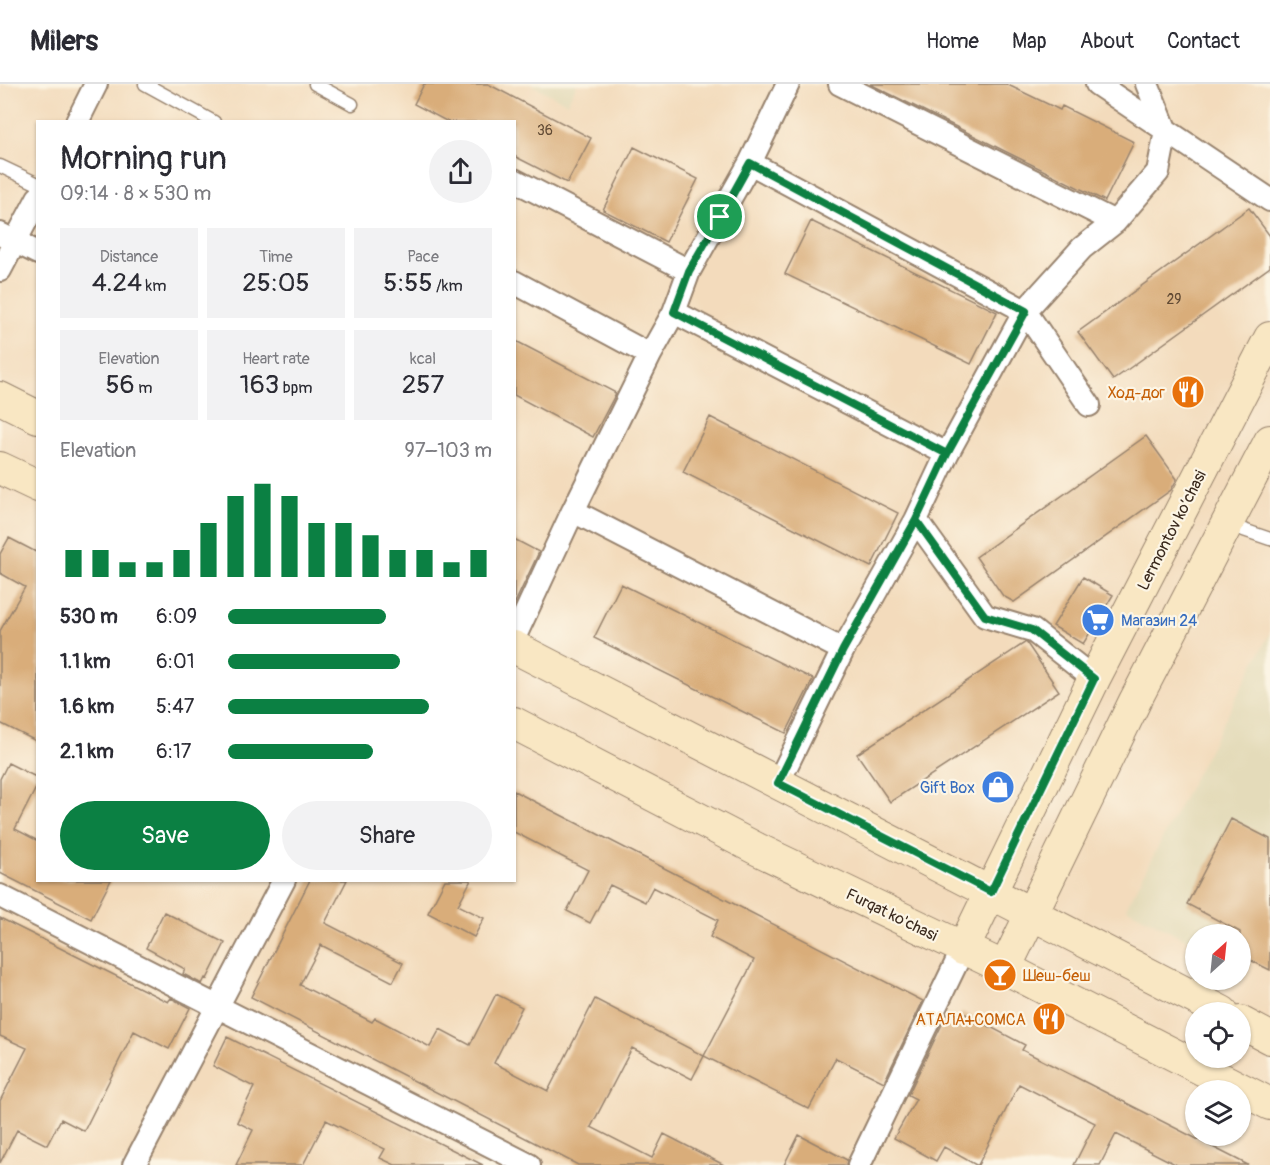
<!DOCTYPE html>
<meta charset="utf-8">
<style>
body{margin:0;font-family:Pangolin,sans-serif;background:#f2f2f3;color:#2b2b33;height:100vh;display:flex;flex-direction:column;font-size:22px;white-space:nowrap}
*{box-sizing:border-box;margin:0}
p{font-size:20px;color:#7c7c81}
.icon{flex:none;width:33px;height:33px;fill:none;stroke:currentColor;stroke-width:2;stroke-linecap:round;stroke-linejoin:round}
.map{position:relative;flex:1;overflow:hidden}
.panel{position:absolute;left:36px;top:36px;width:480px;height:762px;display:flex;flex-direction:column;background:#fff;border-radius:0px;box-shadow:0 2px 4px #0004}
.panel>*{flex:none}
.needle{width:39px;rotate:27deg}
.tools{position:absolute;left:1185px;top:840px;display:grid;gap:12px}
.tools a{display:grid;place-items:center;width:66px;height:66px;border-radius:50%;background:#fff;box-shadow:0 2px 4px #0004;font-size:30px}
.pin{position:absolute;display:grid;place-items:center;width:51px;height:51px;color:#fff;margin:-26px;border:3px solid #fff;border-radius:50%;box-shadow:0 2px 6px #0007}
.round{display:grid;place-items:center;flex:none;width:63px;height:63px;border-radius:32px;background:#f2f2f3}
.summary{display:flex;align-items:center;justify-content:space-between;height:102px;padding:0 24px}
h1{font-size:33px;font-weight:600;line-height:45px}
.metrics{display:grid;grid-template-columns:repeat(3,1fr);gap:9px;height:102px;padding:6px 24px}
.metrics div{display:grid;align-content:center;border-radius:0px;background:#f2f2f3;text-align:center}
.metrics b{font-size:26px;font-weight:600}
.metrics small{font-size:16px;font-weight:400}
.metrics p{font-size:16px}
.chart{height:168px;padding:12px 24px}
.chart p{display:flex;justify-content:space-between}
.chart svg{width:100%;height:108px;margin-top:6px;stroke:#0b8043;stroke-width:6}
.cta{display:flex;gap:12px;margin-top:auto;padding:12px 24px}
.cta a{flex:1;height:69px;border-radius:36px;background:#0b8043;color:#fff;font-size:24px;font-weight:600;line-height:69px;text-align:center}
.cta a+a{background:#f2f2f3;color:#2b2b33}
ul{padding:0 24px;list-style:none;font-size:20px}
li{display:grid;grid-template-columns:96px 72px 1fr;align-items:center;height:45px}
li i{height:15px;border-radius:8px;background:#0b8043}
header{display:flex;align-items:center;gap:36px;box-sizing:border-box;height:84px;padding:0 30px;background:#fff;border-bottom:2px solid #e1e1e2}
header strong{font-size:28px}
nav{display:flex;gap:33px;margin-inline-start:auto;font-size:21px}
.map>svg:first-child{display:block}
</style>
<header>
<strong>Milers</strong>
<nav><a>Home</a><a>Map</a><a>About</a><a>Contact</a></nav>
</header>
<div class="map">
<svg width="1270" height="1081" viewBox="0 0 1270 1081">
<rect width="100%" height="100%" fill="#fcf5e5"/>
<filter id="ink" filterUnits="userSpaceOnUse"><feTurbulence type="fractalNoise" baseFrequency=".0167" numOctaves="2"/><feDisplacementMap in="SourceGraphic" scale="12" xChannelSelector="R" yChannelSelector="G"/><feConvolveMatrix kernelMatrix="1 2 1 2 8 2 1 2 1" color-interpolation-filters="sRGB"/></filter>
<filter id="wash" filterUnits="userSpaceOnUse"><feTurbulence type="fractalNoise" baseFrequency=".008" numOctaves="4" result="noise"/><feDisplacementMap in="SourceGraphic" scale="24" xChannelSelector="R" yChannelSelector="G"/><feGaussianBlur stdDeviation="1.35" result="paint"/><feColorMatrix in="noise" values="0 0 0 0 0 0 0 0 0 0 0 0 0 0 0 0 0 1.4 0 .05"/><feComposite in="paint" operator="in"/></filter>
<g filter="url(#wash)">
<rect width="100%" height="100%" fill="#f3dbbc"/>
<path fill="#e4dbba" d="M530 0H577L567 19Z
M1270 549V863L1240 850H1196L1195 860 1126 824Z"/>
<g id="blocks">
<path fill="#d9ad7a" d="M424 0H488L591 54 567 99 514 72V38H448L414 20Z
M870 0H1006L1060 26 1062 22 1134 58 1105 117Z
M634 63 698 95 666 158 603 126Z
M1249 124 1270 152V183L1113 296 1078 248Z
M811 137 997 228 971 280 785 190Z
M514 256 616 309 593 353 514 311Z
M710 333 898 429 871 483 683 388Z
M1146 352 1177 395 1171 406 1014 518 1003 512 976 473Z
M9 454 38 469V658L0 639V547L25 503 0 489V470Z
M514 455 539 468 514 521Z
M1083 493 1113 511 1083 560 1053 542Z
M621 500 813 595 786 649 594 554Z
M1026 558 1059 607 890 718 857 670Z
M8 679 38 694V700L15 745 38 757V796H111L91 835 0 789V695Z
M514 707 923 917 884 998 836 974 809 1025 704 972 754 876 710 853 718 836 653 803 645 818 610 801 590 839 567 827 588 786 514 748Z
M1231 735 1270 755V886L1240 871V848L1187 820Z
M310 796H347L325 839 403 879 393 898 321 861 300 901 372 938 375 934 430 963 440 945 470 961 496 910 522 923 494 979 548 1007 595 915 704 972 692 995 632 964 591 1043 652 1074 664 1050 724 1081H578L251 913Z
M445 796H471L458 821 484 834 474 853 428 829Z
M164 828 225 859 207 895 205 894 202 900 183 890 185 885 146 864Z
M0 834 168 918 171 914 190 924 169 965 134 947 84 1047 61 1035 47 1061 17 1046 0 1079V1017L27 964 0 952Z
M962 928 1025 961 1022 966 1248 1081H1177L1116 1050 1100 1081H1074L1095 1039 1019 1000 978 1081H976L944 1063 936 1077 894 1054 916 1015 908 1011 947 930 959 936Z
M227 953 483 1081H395L380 1074 385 1065 326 1036 303 1081H236L253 1046 237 1038 254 1003 213 982Z
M799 1051 847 1076 846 1081H784Z"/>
</g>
</g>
<g filter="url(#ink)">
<use href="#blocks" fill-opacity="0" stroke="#97826d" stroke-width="1.5"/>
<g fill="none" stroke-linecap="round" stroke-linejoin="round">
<defs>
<path id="lane" d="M145 0 214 38
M315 0 352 20
M0 82 38 100
M1229 441 1270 455"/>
<path id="street" d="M840 0 1115 138
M1097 0 1270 116
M77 38 96 0
M750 79 1025 227 1082 164 1115 138 1158 88 1166 47 1147 0
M514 96 689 187
M0 150 38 169
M0 186 38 114
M514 198 650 271
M674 228 947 370 916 436 843 566 778 699
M947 370 1025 227 1089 321
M573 427 843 566
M916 436 985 532 1032 546 1094 595
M514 554 573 427 650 271 674 228 689 187 750 79 788 0
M0 812 529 1081
M134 1081 284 796
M859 1081 963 865"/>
<path id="secondary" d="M0 314 38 333
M0 384 38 402
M514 563 1222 928
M514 639 759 766 1005 884 1270 1020
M963 865 1094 595 1270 254
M1005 884 1135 617 1270 357
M1240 938 1270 954"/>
</defs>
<use href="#lane" stroke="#97826d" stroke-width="15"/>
<use href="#street" stroke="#97826d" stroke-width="26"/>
<use href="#secondary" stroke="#97826d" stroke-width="34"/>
<use href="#lane" stroke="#fff" stroke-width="12"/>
<use href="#street" stroke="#fff" stroke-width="22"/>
<use href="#secondary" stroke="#f9e7c3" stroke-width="32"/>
</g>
</g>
<g fill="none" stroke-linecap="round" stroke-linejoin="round" filter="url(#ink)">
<defs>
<path id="route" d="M720 133 689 187 674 228 947 370 916 436 843 566 778 699 991 808 1094 595 1032 546 985 532 916 436 947 370 1026 227 750 79 720 133"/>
</defs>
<use href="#route" stroke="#fff" stroke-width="12"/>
<use href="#route" stroke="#0b8043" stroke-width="8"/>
</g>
<defs>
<symbol id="restaurant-disc" viewBox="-11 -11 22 22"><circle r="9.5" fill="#e8710a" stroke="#fcf5e5"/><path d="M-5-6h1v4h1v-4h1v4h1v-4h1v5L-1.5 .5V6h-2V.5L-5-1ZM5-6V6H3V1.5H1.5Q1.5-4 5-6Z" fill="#fff"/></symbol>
<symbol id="supermarket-disc" viewBox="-11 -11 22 22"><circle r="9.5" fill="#3f7fe0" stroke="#fcf5e5"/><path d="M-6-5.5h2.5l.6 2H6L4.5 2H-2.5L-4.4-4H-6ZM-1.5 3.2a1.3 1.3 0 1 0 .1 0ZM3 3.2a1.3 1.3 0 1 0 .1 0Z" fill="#fff"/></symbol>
<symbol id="shop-disc" viewBox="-11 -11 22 22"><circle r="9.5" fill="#3f7fe0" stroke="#fcf5e5"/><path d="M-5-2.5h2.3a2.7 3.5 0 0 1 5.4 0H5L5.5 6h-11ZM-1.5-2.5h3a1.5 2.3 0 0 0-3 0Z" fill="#fff"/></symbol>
<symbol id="bar-disc" viewBox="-11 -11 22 22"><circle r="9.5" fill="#e8710a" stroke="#fcf5e5"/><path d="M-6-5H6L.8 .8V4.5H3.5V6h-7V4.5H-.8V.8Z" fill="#fff"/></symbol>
</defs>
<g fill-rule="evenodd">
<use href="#restaurant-disc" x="1169" y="289" width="38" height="38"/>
<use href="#supermarket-disc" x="1079" y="517" width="38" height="38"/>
<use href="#shop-disc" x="979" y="684" width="38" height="38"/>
<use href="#bar-disc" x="981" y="872" width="38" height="38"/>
<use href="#restaurant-disc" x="1030" y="916" width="38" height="38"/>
</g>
<g text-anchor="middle" stroke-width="4.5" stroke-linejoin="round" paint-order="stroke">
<g font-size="14" fill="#624b35">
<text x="545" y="51">36</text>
<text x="1174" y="220">29</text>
</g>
<g font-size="16" fill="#c56008" stroke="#fcf5e5" text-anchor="end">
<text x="1165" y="314">Ход-дог</text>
<text x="1023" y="897" text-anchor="start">Шеш-беш</text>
<text x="1026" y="941">АТАЛА+СОМСА</text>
</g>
<g font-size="16" fill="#3b2a1e" stroke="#fcf5e5">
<text transform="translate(1171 446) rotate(-63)" y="6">Lermontov ko’chasi</text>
<text transform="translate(892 830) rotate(26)" y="6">Furqat ko'chasi</text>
</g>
<g font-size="16" fill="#366cbe" stroke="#fcf5e5" text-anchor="start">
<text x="1121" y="542">Магазин 24</text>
<text x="975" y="709" text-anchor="end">Gift Box</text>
</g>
</g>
</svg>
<div class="tools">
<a><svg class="needle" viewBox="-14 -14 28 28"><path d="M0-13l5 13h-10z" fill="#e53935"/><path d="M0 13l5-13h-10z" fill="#7c7c81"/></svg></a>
<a><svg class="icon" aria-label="locate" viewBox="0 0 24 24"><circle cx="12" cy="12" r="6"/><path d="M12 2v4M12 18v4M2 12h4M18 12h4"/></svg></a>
<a><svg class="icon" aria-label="layers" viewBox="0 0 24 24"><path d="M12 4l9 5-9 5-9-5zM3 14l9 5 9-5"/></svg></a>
</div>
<div class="pin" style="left:720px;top:133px;background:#1e9e55"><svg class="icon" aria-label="arrive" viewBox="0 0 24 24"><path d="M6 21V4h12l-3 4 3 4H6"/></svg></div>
<section class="panel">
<div class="summary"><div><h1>Morning run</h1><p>09:14 · 8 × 530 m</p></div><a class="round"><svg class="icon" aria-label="share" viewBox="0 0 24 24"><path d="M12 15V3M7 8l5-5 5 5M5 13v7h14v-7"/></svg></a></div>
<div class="metrics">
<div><p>Distance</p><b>4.24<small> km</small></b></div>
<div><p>Time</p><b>25:05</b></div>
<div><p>Pace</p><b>5:55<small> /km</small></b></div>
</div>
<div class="metrics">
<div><p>Elevation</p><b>56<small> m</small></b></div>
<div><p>Heart rate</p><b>163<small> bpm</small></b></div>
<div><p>kcal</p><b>257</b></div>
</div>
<div class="chart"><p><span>Elevation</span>97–103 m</p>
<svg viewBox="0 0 160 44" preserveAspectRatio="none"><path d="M5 44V33M15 44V33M25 44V38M35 44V38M45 44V33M55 44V22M65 44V11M75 44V6M85 44V11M95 44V22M105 44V22M115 44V27M125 44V33M135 44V33M145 44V38M155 44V33"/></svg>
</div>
<ul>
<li><b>530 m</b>6:09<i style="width:60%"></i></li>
<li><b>1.1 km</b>6:01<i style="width:65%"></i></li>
<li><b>1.6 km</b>5:47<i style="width:76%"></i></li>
<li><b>2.1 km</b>6:17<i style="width:55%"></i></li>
</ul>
<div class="cta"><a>Save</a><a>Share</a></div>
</section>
</div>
